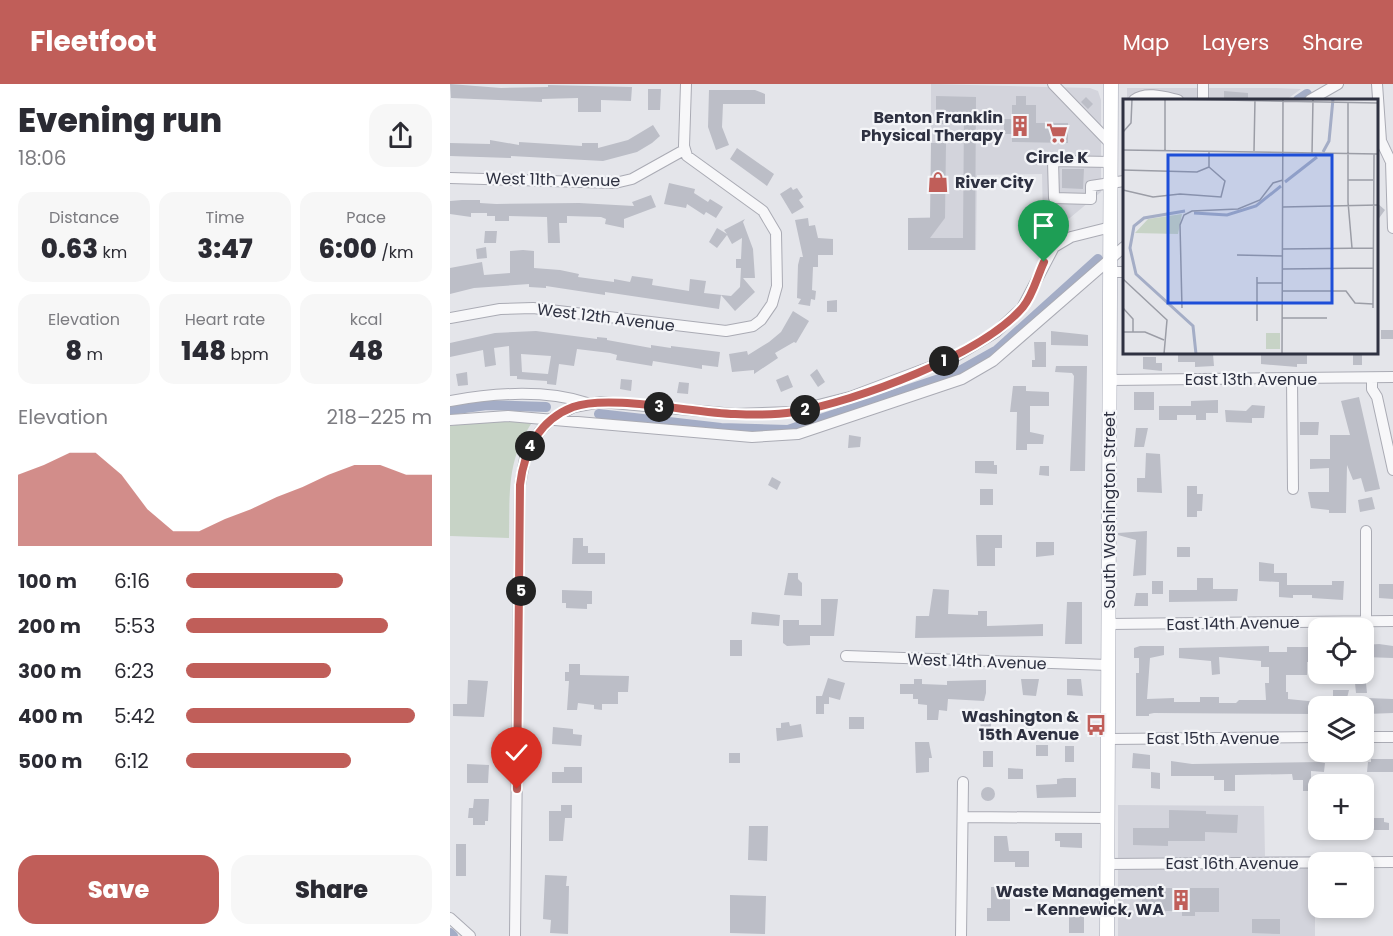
<!DOCTYPE html>
<meta charset="utf-8">
<style>
body{margin:0;font-family:Poppins,sans-serif;background:#f7f7f7;color:#2b2b33;height:100vh;display:flex;flex-direction:column;font-size:22px;white-space:nowrap}
*{box-sizing:border-box;margin:0}
p{font-size:20px;color:#7c7c81}
.icon{flex:none;width:33px;height:33px;fill:none;stroke:currentColor;stroke-width:2;stroke-linecap:round;stroke-linejoin:round}
.map{position:relative;flex:1;overflow:hidden}
.panel{display:flex;flex-direction:column;background:#fff;width:450px}
.panel>*{flex:none}
.controls{position:absolute;left:858px;top:534px;display:grid;gap:12px}
.controls a{display:grid;place-items:center;width:66px;height:66px;border-radius:12px;background:#fff;box-shadow:0 3px 9px #0003;font-size:30px}
.pin{position:absolute;display:grid;place-items:center;width:51px;height:51px;color:#fff;margin:-62px -26px;border-radius:50% 50% 50% 0;rotate:-45deg;box-shadow:0 0 6px #0007}
.pin .icon{rotate:45deg}
.km{position:absolute;width:30px;height:30px;margin:-15px;border-radius:50%;background:#222;color:#fff;font-size:16px;line-height:30px;text-align:center}
.round{display:grid;place-items:center;flex:none;width:63px;height:63px;border-radius:18px;background:#f7f7f7}
.head{display:flex;align-items:center;justify-content:space-between;height:102px;padding:0 18px}
h1{font-size:33px;font-weight:800;line-height:45px}
.figures{display:grid;grid-template-columns:repeat(3,1fr);gap:9px;height:102px;padding:6px 18px}
.figures div{display:grid;align-content:center;border-radius:15px;background:#f7f7f7;text-align:center}
.figures b{font-size:26px;font-weight:800}
.figures small{font-size:16px;font-weight:400}
.figures p{font-size:16px}
.chart{height:168px;padding:12px 18px}
.chart p{display:flex;justify-content:space-between}
.chart svg{width:100%;height:108px;margin-top:6px;fill:#c05e59;opacity:.7}
.primary-button{display:flex;gap:12px;margin-top:auto;padding:12px 18px}
.primary-button a{flex:1;height:69px;border-radius:18px;background:#c05e59;color:#fff;font-size:24px;font-weight:800;line-height:69px;text-align:center}
.primary-button a+a{background:#f7f7f7;color:#2b2b33}
ul{padding:0 18px;list-style:none;font-size:20px}
li{display:grid;grid-template-columns:96px 72px 1fr;align-items:center;height:45px}
li i{height:15px;border-radius:8px;background:#c05e59}
header{display:flex;align-items:center;gap:36px;box-sizing:border-box;height:84px;padding:0 30px;background:#c05e59;color:#fff}
header strong{font-size:28px}
nav{display:flex;gap:33px;margin-inline-start:auto;font-size:21px}
main{display:flex;flex:1;min-height:0}
.map>svg:first-child{display:block}
</style>
<header>
<strong>Fleetfoot</strong>
<nav><a>Map</a><a>Layers</a><a>Share</a></nav>
</header>
<main>
<section class="panel">
<div class="head"><div><h1>Evening run</h1><p>18:06</p></div><a class="round"><svg class="icon" aria-label="share" viewBox="0 0 24 24"><path d="M12 15V3M7 8l5-5 5 5M5 13v7h14v-7"/></svg></a></div>
<div class="figures">
<div><p>Distance</p><b>0.63<small> km</small></b></div>
<div><p>Time</p><b>3:47</b></div>
<div><p>Pace</p><b>6:00<small> /km</small></b></div>
</div>
<div class="figures">
<div><p>Elevation</p><b>8<small> m</small></b></div>
<div><p>Heart rate</p><b>148<small> bpm</small></b></div>
<div><p>kcal</p><b>48</b></div>
</div>
<div class="chart"><p><span>Elevation</span>218–225 m</p>
<svg viewBox="0 0 160 44" preserveAspectRatio="none"><path d="M0 44V15L10 11L20 6L30 6L40 15L50 29L60 38L70 38L80 33L90 29L100 24L110 20L120 15L130 11L140 11L150 15L160 15V44z"/></svg>
</div>
<ul>
<li><b>100 m</b>6:16<i style="width:64%"></i></li>
<li><b>200 m</b>5:53<i style="width:82%"></i></li>
<li><b>300 m</b>6:23<i style="width:59%"></i></li>
<li><b>400 m</b>5:42<i style="width:93%"></i></li>
<li><b>500 m</b>6:12<i style="width:67%"></i></li>
</ul>
<div class="primary-button"><a>Save</a><a>Share</a></div>
</section>
<div class="map">
<svg width="943" height="852" viewBox="0 0 943 852">
<rect width="100%" height="100%" fill="#e4e5ea"/>
<path fill="#d3d4dc" d="M481 0 640 4 648 7 651 16V108L615 138 593 137 592 90 527 91 526 166H458V134L481 133Z
M677 4H826L851 5 836 16H677Z
M668 721 814 722 815 772H865V852H668Z"/>
<path fill="#c7d3c6" d="M41 335 83 337C56 377 60 408 59 454L0 452V342Z"/>
<g fill="none" stroke-linecap="round" stroke-linejoin="round">
<path stroke="#a4adc6" stroke-width="10" d="M848 16 857 10
M0 326 37 321 96 323
M149 330 271 344 338 346 504 290 547 266 648 175
M0 849 3 852"/>
</g>
<path fill="#bcbec7" fill-rule="evenodd" d="M0 0 51 4 98 3V1L182 3 181 17 151 16V28H128V14L92 15V18L1 14Z
M198 5H211L210 26H198Z
M259 6H305L315 10V20H273L272 43 279 61 266 66 258 43Z
M774 7 798 9V16H774Z
M486 12 526 13 525 166H458V134H480L481 59H496L495 134 480 154H513L514 29H498V40H486Z
M566 12H576V21H586V39H618V59L562 58V50H554V35H562V21H566Z
M636 13 643 20 638 25 631 18Z
M203 41 210 52 202 59 187 68 153 77 61 72V74L0 72V59L40 60V56L69 61V58L132 62V59H148V64L178 56Z
M287 64 324 90 317 102 280 75Z
M612 85H634L633 105 612 104Z
M219 99 245 105 244 109 258 118 260 115 273 123 266 134 256 128 254 131 237 120 236 124 214 120Z
M341 103 343 106 347 104 353 113 349 116 354 123 342 130 330 110Z
M201 111 206 123 174 135V144L155 140 156 135 151 133 117 132V139H109L110 159H98L97 133 59 132V137H45V132H37V129H21V133L0 130V117L12 116H30V119L46 120 129 119 184 122 182 118Z
M927 119 935 126 927 137Z
M358 134 359 142 365 141 368 154 383 155V171H368V183H363L362 206 366 207 365 216 361 215 360 222 348 220 351 215 347 214 348 181 350 173H353L345 136Z
M295 135 293 138 303 165 305 194H293L305 208 285 227 271 211 269 225 155 208V211L96 202V204L79 203V200L24 204 0 210V184L32 178 34 191 60 189V167L73 166 84 167V184L110 186 129 190 128 193 164 198V195L180 198 182 192 203 195 202 201 239 207 240 195 256 197 254 209 281 212 290 203 291 184H286V175H291L292 154 282 160 277 151 267 164 259 158 267 144 277 150 274 146Z
M35 147H47L46 159H34Z
M36 163 37 174 27 175 26 165Z
M387 216V228H377V217Z
M343 227 359 237 346 259 344 258 325 269 328 274 304 290V286L282 288 279 270 297 267 298 271 319 258 331 248Z
M931 246H943V255H931Z
M86 247 147 255V253L157 254V256L201 264V261L221 264V262L270 268 268 283 252 281V285L203 277 202 282 166 276 167 271 160 269 127 265 124 282 109 280 106 301 97 300V297L67 295V292H60L59 262 44 264 46 281 35 283 33 266 0 273V259L45 249ZM71 270 101 272 98 290 72 288Z
M601 247 638 251V262L601 261Z
M584 258H596V283H582V276H585Z
M728 268H761L763 270 764 282 745 283V278H728Z
M903 268H912V281H903Z
M811 270H857V280H847V283L811 280Z
M693 273H706V279H712V287L693 285Z
M606 282H637L635 387H620L624 292 622 289 605 288Z
M367 285 375 298 368 303 360 291Z
M17 288 18 301 8 302 6 290Z
M338 291 343 303 331 308 326 296Z
M171 295 182 296 181 307 170 305Z
M229 298 239 299 238 310 227 309Z
M563 302H576V307L599 308V322H580V348L594 351 593 360H577V366H566L567 328H560Z
M684 308H704V326H684Z
M909 313 930 405 915 408 911 394 903 396 897 381 896 429H879V426L861 424 858 408H879V384L860 385V375H880V351H900L891 317Z
M768 316V329H756V336H746V331H727V336H709V322H741V317Z
M802 321 815 322 814 334H802V339L776 338 775 326 796 327Z
M850 338H869L868 351H850Z
M686 344H698L694 363H684Z
M399 351 411 353 410 363 398 364Z
M696 369 710 370 712 409 687 408V394H695Z
M525 377H544V381H547V390L525 389Z
M590 382H599V392L589 391Z
M322 393 331 398 327 406 318 401Z
M737 402H747V410H753L752 427H747V433H737Z
M530 405H543V421H530Z
M922 413 925 425 910 428 908 416Z
M697 447 696 491 683 492 686 456 668 451V449Z
M526 451H552V464H545V482H527Z
M123 454H133V462H138V469H155V480H122Z
M586 458H604V471L586 473Z
M727 463H740V473H727Z
M809 478 824 480V489H837V501H882V497H894L893 516 862 514V511H843V514L829 513V498L809 497Z
M338 489H348V495L352 499V512L334 511Z
M747 494H763V505H788L787 517 719 518V506H747Z
M702 497H713V510H702Z
M929 500H943V515L929 514Z
M483 505 499 506 498 530 528 531V527H537V542L593 540V552L465 554 466 532H479Z
M112 506 142 507V520H137V525L116 524V519H112Z
M686 509H698V522H684Z
M371 515H388L384 552H360V561L337 562 333 559V536H349V541H371Z
M617 518H632V560H615Z
M302 528 330 531 329 542 301 540Z
M280 556H292V572H280Z
M929 560 943 562V574L914 573V561Z
M690 562H714V571L700 574 697 615 724 614V618H750V613H769V619H786L789 616H816L815 599H819V583H811V577L769 573 770 590 762 591 761 577 729 574V564L819 562V568H837V563H868V578H857V591H836V608H838V615L868 618V630L704 629 699 630V632H686V589H689V574H684V564Z
M119 580H130V591L179 592 178 608H168V620H152V626L144 625V621L128 619 127 626H117L119 597H115V588H119Z
M378 594 395 599 390 616 379 613V620H374V630H366V612H372Z
M464 595H472V600L497 601V597L536 596V609L534 617 498 615 497 627 489 626 488 636H477V621L468 620V615H463V610H450V600H464Z
M571 595H589L586 612 573 611Z
M617 595H631L633 612 617 611Z
M18 596 38 597 34 633 3 632V620H17Z
M905 599H916L917 609H906Z
M883 606H899L895 622H883Z
M917 614 943 615V629L917 630Z
M399 633H414V645H399Z
M531 635H541V648H530Z
M339 638 340 642 351 640 353 653 327 657 326 644H331V639Z
M103 643 123 645V650L132 651 131 662 102 660Z
M465 658H479L482 674H479V688L466 689Z
M586 661H598V672H586Z
M615 662H624V678H615Z
M533 667H543V683H533Z
M279 669H290V679H279Z
M683 669 700 671V685L682 684Z
M921 675H943V688H917L918 678H921Z
M721 677 742 680 869 678 875 679 874 688 861 687V707H853V696H843L842 690 785 691V707H774V696H764V692H721Z
M17 680 39 681 38 699H17Z
M114 683H132V699H102V688H114Z
M558 684 573 685V695H558Z
M701 688 710 689V705L701 704Z
M614 694H626V713L587 714 586 701 607 700V695Z
M531 710a7 7 0 1 1 14 0a7 7 0 1 1-14 0Z
M24 715H39L38 737H35V741H23V734H18L19 724H23Z
M111 721H122V734H115L113 757H99V727H111Z
M719 726 756 727V730L788 731 787 749 755 748V757H718V762L683 761V744H719Z
M919 734H934V738L939 739V746H919Z
M299 742H318L317 777 298 776Z
M605 749H632V764L610 763V757H605Z
M544 752H557L559 767H579V783H565V778H544Z
M6 760H16V792H6Z
M95 791 117 792 116 802H119L118 850 100 849 101 836 93 835Z
M541 803H560V837H537V824H541Z
M692 804H769V828H745V832H732V827H692Z
M280 811 316 812 315 850 280 849Z
M619 829 634 830V849H619Z
M802 835H830V850L802 849Z"/>
<g fill="none" stroke-linecap="round" stroke-linejoin="round">
<defs>
<path id="minor" d="M603 0 661 60
M927 0 931 57 941 78 943 144
M684 16C696 7 715 13 728 16
M753 16V0
M860 16 888 0
M661 78 603 77 604 114 641 115V102L674 97
M0 94 165 99 182 95 234 66
M660 188H674
M0 234 50 225 83 224 276 247 303 242 311 236 322 220 327 202 326 149 313 127 237 72 234 62 236 0
M842 294 843 405
M922 294V305L927 313 943 386
M660 296 943 293
M0 317C44 309 94 305 137 319
M0 336 58 332 302 353 348 350 512 295 543 277 674 163
M916 447V538
M659 540 943 537
M396 572 658 581
M914 653H943
M658 655 868 653
M513 733 658 734
M657 780 943 778
M0 834 20 852
M65 852 70 401 76 369 90 347 101 335 124 323 151 318 285 330 341 328 400 313 501 275 546 248 572 224 604 163 621 153 661 143
M511 852 513 698"/>
<path id="major" d="M657 852 661 0"/>
</defs>
<use href="#minor" stroke="#aaabb4" stroke-width="12"/>
<use href="#major" stroke="#a5a8b5" stroke-width="15"/>
<use href="#minor" stroke="#f7f7f9" stroke-width="10"/>
<use href="#major" stroke="#fff" stroke-width="14"/>
</g>
<g fill="none" stroke-linecap="round" stroke-linejoin="round">
<defs>
<path id="route" d="M67 705 70 401C74 367 89 336 123 323 159 310 243 329 285 330 305 331 326 331 344 328 407 317 532 271 573 223 583 211 587 193 594 178"/>
</defs>
<use href="#route" stroke="#fff" stroke-width="12"/>
<use href="#route" stroke="#c05e59" stroke-width="8"/>
</g>
<defs>
<symbol id="building-bare" viewBox="-9 -9 18 18"><path d="M-4-6H4V6H1V3H-1V6H-4ZM-2.5-4.3h1.7v1.8h-1.7ZM.8-4.3h1.7v1.8H.8ZM-2.5-1h1.7V.8h-1.7ZM.8-1h1.7V.8H.8Z" fill="#c05e59" stroke="#f4f5f8" stroke-width="2.5" paint-order="stroke"/></symbol>
<symbol id="supermarket-bare" viewBox="-9 -9 18 18"><path d="M-6-5.5h2.5l.6 2H6L4.5 2H-2.5L-4.4-4H-6ZM-1.5 3.2a1.3 1.3 0 1 0 .1 0ZM3 3.2a1.3 1.3 0 1 0 .1 0Z" fill="#c05e59" stroke="#f4f5f8" stroke-width="2.5" paint-order="stroke"/></symbol>
<symbol id="shop-bare" viewBox="-9 -9 18 18"><path d="M-5-2.5h2.3a2.7 3.5 0 0 1 5.4 0H5L5.5 6h-11ZM-1.5-2.5h3a1.5 2.3 0 0 0-3 0Z" fill="#c05e59" stroke="#f4f5f8" stroke-width="2.5" paint-order="stroke"/></symbol>
<symbol id="bus-bare" viewBox="-9 -9 18 18"><path d="M-5-6H5V4H4V6H2V4H-2V6H-4V4H-5ZM-3.5-4V0h7V-4ZM-3.5 1.2v1.5H-2V1.2ZM2 1.2v1.5H3.5V1.2Z" fill="#c05e59" stroke="#f4f5f8" stroke-width="2.5" paint-order="stroke"/></symbol>
</defs>
<g fill-rule="evenodd">
<use href="#building-bare" x="555" y="27" width="30" height="30"/>
<use href="#supermarket-bare" x="592" y="34" width="30" height="30"/>
<use href="#shop-bare" x="473" y="83" width="30" height="30"/>
<use href="#bus-bare" x="631" y="626" width="30" height="30"/>
<use href="#building-bare" x="716" y="801" width="30" height="30"/>
</g>
<g text-anchor="middle" stroke-width="4.5" stroke-linejoin="round" paint-order="stroke">
<g font-size="16" font-weight="bold" fill="#2e3141" stroke="#f4f5f8" text-anchor="end">
<text x="553" y="39">Benton Franklin<tspan x="553" dy="18">Physical Therapy</tspan></text>
<text x="607" y="79" text-anchor="middle">Circle K</text>
<text x="505" y="104" text-anchor="start">River City</text>
<text x="629" y="638">Washington &amp;<tspan x="629" dy="18">15th Avenue</tspan></text>
<text x="714" y="813">Waste Management<tspan x="714" dy="18">- Kennewick, WA</tspan></text>
</g>
<g font-size="16" fill="#2e3141" stroke="#f4f5f8">
<text transform="translate(103 95) rotate(1)" y="6">West 11th Avenue</text>
<text transform="translate(156 233) rotate(7)" y="6">West 12th Avenue</text>
<text x="801" y="301">East 13th Avenue</text>
<text transform="translate(659 426) rotate(-90)" y="6">South Washington Street</text>
<text transform="translate(783 539) rotate(-1)" y="6">East 14th Avenue</text>
<text transform="translate(527 577) rotate(2)" y="6">West 14th Avenue</text>
<text x="763" y="660">East 15th Avenue</text>
<text x="782" y="785">East 16th Avenue</text>
</g>
</g>
<g transform="translate(673 15)">
<rect width="255" height="255" fill="#e4e5ea"/>
<path d="M59 115 55 135 12 134 25 120ZM143 234H157V250H143Z" fill="#c7d3c6"/>
<path fill="none" stroke="#a4adc6" stroke-width="3" d="M200 53 206 42 210 0M162 83 194 58M62 112 21 119 11 127 7 149 13 175 70 227 73 255M71 114 104 116 133 107 158 87"/>
<path fill="none" stroke="#9b9da6" stroke-width="1.5" d="M50 0 255 4M225 3V103L229 149M0 33 8 24 9 0M0 51 255 55M42 52V0M131 52 132 0M189 55 190 0M0 71 74 73 86 68M225 81H250M0 91 30 98 57 95 98 98 102 82 86 68V53M160 108 255 106M160 150 250 149M114 156 160 157M160 170 250 169M0 180 44 221 41 255M134 184H159M159 192H223L232 204 250 205M0 209 10 220V233M59 209 57 126 61 116 69 112 115 110 137 101 150 84 160 81M250 209 251 55M159 219H204M134 222V178M0 233H22L41 241M159 255 160 0"/>
<path fill="#1d4ed8" fill-opacity="0.15" stroke="#1d4ed8" stroke-width="3" d="M45 56H209V204H45Z"/>
<rect width="255" height="255" fill="none" stroke="#2e3141" stroke-width="3"/>
</g>
</svg>
<div class="controls">
<a><svg class="icon" aria-label="locate" viewBox="0 0 24 24"><circle cx="12" cy="12" r="6"/><path d="M12 2v4M12 18v4M2 12h4M18 12h4"/></svg></a>
<a><svg class="icon" aria-label="layers" viewBox="0 0 24 24"><path d="M12 4l9 5-9 5-9-5zM3 14l9 5 9-5"/></svg></a>
<a>+</a>
<a>−</a>
</div>
<div class="pin" style="left:594px;top:178px;background:#1e9e55"><svg class="icon" aria-label="arrive" viewBox="0 0 24 24"><path d="M6 21V4h12l-3 4 3 4H6"/></svg></div>
<div class="pin" style="left:67px;top:705px;background:#d93025"><svg class="icon" aria-label="check" viewBox="0 0 24 24"><path d="M5 12l5 5 9-10"/></svg></div>
<b class="km" style="left:494px;top:277px">1</b>
<b class="km" style="left:355px;top:326px">2</b>
<b class="km" style="left:209px;top:323px">3</b>
<b class="km" style="left:80px;top:362px">4</b>
<b class="km" style="left:71px;top:507px">5</b>
</div>
</main>
